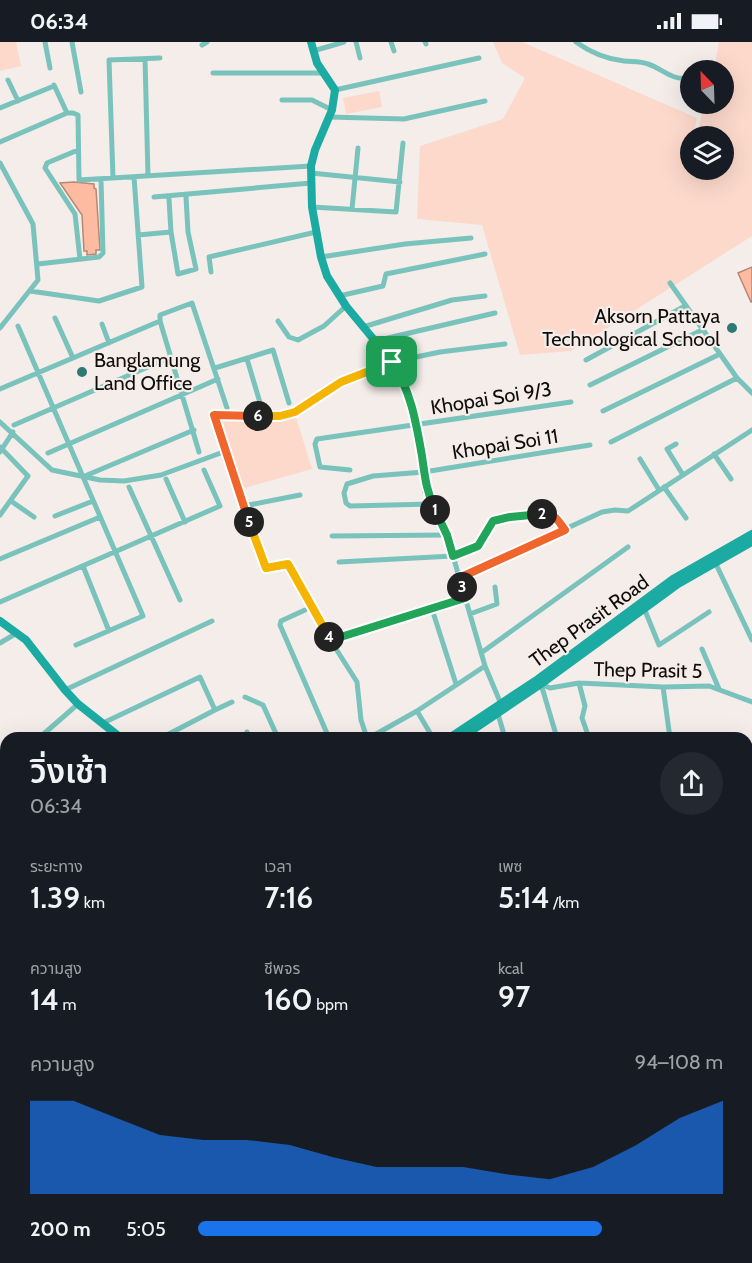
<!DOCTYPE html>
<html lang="th">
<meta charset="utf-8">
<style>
body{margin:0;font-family:Cabin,"Noto Sans Thai",sans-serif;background:#242831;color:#f1f3f6;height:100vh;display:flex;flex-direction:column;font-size:22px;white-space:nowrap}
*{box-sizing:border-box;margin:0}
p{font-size:20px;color:#9ea1a6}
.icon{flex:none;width:33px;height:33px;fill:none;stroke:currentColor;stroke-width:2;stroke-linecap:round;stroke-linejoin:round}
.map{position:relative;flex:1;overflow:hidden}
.details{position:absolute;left:0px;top:690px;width:753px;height:531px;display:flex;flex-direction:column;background:#171b24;border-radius:18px 18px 0 0;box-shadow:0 6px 24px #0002}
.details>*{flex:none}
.needle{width:39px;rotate:337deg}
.buttons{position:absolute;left:680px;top:18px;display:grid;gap:12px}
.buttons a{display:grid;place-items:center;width:54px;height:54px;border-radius:50%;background:#171b24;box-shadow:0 6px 24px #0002;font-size:30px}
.pin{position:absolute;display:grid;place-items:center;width:51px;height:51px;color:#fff;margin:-26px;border-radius:12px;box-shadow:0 3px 9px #0006}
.km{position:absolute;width:30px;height:30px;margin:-15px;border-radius:50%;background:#222;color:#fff;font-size:16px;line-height:30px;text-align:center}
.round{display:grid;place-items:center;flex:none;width:63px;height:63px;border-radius:32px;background:#242831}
.overview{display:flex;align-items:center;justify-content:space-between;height:102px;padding:0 30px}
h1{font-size:33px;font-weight:600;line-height:45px}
.figures{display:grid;grid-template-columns:repeat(3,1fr);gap:9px;height:102px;padding:6px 30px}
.figures div{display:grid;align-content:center}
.figures b{font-size:30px;font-weight:600}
.figures small{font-size:16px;font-weight:400}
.figures p{font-size:16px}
.chart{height:168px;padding:12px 30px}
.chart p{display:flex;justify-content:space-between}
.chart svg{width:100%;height:108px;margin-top:6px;fill:#1a73e8;opacity:.7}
ul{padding:0 30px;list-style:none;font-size:20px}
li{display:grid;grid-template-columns:96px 72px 1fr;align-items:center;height:45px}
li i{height:15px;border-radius:8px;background:#1a73e8}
.status{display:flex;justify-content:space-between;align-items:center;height:42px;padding:0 30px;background:#171b24;direction:ltr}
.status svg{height:16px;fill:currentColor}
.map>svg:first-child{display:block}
</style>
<div class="status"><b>06:34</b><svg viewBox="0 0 49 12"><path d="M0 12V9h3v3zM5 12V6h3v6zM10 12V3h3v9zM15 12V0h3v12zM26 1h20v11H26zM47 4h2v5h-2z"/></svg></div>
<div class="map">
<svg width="752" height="1221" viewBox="0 0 752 1221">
<rect width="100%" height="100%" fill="#f4edea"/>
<path fill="#fcd9cb" d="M0 0H16L21 24 0 29Z
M493 0H522L697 76 693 94H690V128H723V94H696L705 62H723V28H714L719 0H752V194L571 309 520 313 482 183 417 177 420 104 503 77 525 36 502 21Z
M379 49 382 65 346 72 343 56Z
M295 372 312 427 241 447 220 377H280Z
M752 1151V1221H685L688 1215H747V1155Z"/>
<path fill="#fdbca2" stroke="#b68875" stroke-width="1.5" d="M74 140 94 142V146L96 147 100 208H96V212L87 213V209H84L82 173 60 141Z
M752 225V260H751L738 231Z"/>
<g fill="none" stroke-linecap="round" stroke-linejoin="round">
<path stroke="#79c3bc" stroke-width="5" d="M45 0 50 26
M72 0 81 50
M356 0 360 16
M391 0 394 9
M425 0 426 2
M576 0C591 11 606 17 624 19 632 20 640 19 648 22 661 26 673 39 687 36
M202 3 207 0
M313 9 344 0
M145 17 148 134
M213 31H324
M8 38 18 59
M54 43 67 71
M335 48 479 16
M282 58H312L332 68
M0 66 54 44
M329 75 404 77 485 59
M0 100 67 71H73L78 73 79 138 311 124
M78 108 47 121 45 126 75 172 80 217
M0 121 33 182 38 238 0 286
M311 131 400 140
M113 136 109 18 160 16
M154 155 311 141
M169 157 171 190 178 232 196 227 188 190 186 155
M312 165 396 170 403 101
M352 167 358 106
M138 193 171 190
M321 215 405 202 471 196
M38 222 99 215 103 211 101 137
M211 230 209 215 316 190
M670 241 737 336 752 351
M30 249 99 259 142 245 134 135
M339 254 383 244 386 232 485 212
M55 276 73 316
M278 279 289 295 298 298 324 284 346 264
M102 282 109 301
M18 284 143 574 76 603
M363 285 452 258 485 254
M375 299 495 271
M247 317 261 364
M586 318 685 264
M215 326 273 308 289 361
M590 343 702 288
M0 347 160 279
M603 369 720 312
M0 380 52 428 100 438 124 439 161 433 226 409
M14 383 171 315
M611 400 737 336
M676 402 667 407 683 433
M0 405 28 434 0 473
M0 410 13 390
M199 410 160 279V273L192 261 227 366
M48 411 218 337
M714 412 731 437
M640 417 659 448
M350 428 320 425 315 402 317 397 571 360
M85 434 194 388
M166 437 185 480
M129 445 180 558
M664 445 686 476
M11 459 34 475
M432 462 350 464 346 461 344 451 347 442 373 434 424 430 590 403
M244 464 300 453
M55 474 93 459
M332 494 447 493
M453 514 485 624 501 662
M0 517 100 475
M339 520 453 514 479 504 493 479C505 475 541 467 552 473 558 475 561 483 565 488
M715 520 752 598
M83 524 109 589
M459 536 602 470 615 468 628 469 752 388
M0 560 220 464 204 428
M644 566 659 603 709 570
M432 567 456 642
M305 568 281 579 280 583 329 696
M470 572 497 562 495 545
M331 599 465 557
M0 601 17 591
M702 607 719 647
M481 611 628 505
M579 641 585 664 582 676 589 696
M541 642 550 646 579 641 663 645 709 644 752 660
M541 642 557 696
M663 645 670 696
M65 648 212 579
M245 655 263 663 278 696
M215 668 232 660
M417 669 433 696
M498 672 505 696
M103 681 200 635 215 668 161 696
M247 690 250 696
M39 696 78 662
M367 696 361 678 357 640 331 599 288 522 266 526 214 373 280 374 295 370 341 340 392 320 440 310 505 302
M369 696 417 669 485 624
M0 729 6 724
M752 790 750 815 752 835
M747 983 752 981
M747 1005 752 1003
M747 1056 752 1074
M747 1110 752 1103
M0 1118 6 1113
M747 1119 752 1122
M0 1135 6 1142
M747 1146 752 1142
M78 1215 83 1221
M123 1215V1216
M380 1215 383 1221
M516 1215 522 1221
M233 1216 261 1221
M154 1221 157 1215
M272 1221 315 1215
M674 1221 677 1215"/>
<path stroke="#1baba2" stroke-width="8" d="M311 0 317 21 335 48 332 68 315 108 311 124 312 165 321 215 327 234 346 264 375 299 403 338 417 383 426 449 447 493 453 514
M0 579 26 598 65 648 78 662 121 696
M449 696 538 637 673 537 752 492
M461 696 541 642 678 542 752 500
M0 1030 6 1025
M0 1039 6 1034"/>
</g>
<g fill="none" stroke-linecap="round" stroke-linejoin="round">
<defs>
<path id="split-1" d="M392 320C411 349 416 380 422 414 425 435 426 448 435 468"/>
<path id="split-2" d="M435 468 447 493 453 514 478 504 493 479 510 475 542 472"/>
<path id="split-3" d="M462 545 459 536 565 488C558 479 555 471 542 472"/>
<path id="split-4" d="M329 595 331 598 465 556 462 545"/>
<path id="split-5" d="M249 480 266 526 288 522 329 595"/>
<path id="split-6" d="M249 480 214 373 258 374"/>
<path id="split-7" d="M258 374H280L295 370 341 340 392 320"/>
</defs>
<use href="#split-1" stroke="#fff" stroke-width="12"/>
<use href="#split-2" stroke="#fff" stroke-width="12"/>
<use href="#split-3" stroke="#fff" stroke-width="12"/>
<use href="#split-4" stroke="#fff" stroke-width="12"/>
<use href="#split-5" stroke="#fff" stroke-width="12"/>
<use href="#split-6" stroke="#fff" stroke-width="12"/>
<use href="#split-7" stroke="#fff" stroke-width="12"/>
<use href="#split-1" stroke="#22a559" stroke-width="8"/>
<use href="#split-2" stroke="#22a559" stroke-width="8"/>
<use href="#split-3" stroke="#f0652b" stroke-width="8"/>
<use href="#split-4" stroke="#22a559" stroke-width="8"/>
<use href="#split-5" stroke="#f5b400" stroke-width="8"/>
<use href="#split-6" stroke="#f0652b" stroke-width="8"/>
<use href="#split-7" stroke="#f5b400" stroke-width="8"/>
</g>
<g fill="#307873" stroke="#f4edea" stroke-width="2">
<circle cx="732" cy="286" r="6"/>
<circle cx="82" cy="330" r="6"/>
</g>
<g text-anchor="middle" stroke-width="4.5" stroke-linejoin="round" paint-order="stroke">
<g font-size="20" fill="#0f0d0c" stroke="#f4edea" text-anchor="end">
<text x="720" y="281">Aksorn Pattaya<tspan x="720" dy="23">Technological School</tspan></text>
<text x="94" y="325" text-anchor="start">Banglamung<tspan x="94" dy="23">Land Office</tspan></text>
</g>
<g font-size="20" fill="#0f0d0c" stroke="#f4edea">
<text transform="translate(491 356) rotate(-9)" y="7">Khopai Soi 9/3</text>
<text transform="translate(505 402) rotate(-9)" y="7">Khopai Soi 11</text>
<text transform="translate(589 579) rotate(-36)" y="7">Thep Prasit Road</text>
<text transform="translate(648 628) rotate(1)" y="7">Thep Prasit 5</text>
</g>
</g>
</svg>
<div class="buttons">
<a><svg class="needle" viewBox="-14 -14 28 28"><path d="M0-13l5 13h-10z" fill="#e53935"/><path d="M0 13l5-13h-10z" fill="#9ea1a6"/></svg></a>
<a><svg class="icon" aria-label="layers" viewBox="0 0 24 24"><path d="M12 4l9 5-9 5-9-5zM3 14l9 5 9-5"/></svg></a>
</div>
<div class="pin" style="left:392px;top:320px;background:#1e9e55"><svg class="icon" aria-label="arrive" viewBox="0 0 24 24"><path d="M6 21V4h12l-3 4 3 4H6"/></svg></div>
<b class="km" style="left:435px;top:468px">1</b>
<b class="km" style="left:542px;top:472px">2</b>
<b class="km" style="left:462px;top:545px">3</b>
<b class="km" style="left:329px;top:595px">4</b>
<b class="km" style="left:249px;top:480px">5</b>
<b class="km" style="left:258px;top:374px">6</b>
<section class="details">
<div class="overview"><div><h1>วิ่งเช้า</h1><p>06:34</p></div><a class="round"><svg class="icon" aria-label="share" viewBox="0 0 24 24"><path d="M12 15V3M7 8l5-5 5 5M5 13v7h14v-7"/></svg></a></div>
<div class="figures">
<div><p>ระยะทาง</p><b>1.39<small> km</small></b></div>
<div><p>เวลา</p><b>7:16</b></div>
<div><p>เพซ</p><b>5:14<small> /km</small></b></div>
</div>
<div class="figures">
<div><p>ความสูง</p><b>14<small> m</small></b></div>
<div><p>ชีพจร</p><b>160<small> bpm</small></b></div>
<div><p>kcal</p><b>97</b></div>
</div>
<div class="chart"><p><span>ความสูง</span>94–108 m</p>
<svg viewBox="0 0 160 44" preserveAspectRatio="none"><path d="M0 44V6L10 6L20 13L30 20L40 22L50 22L60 24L70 29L80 33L90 33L100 33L110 36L120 38L130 33L140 24L150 13L160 6V44z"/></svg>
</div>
<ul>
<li><b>200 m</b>5:05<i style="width:77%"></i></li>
</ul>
</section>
</div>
